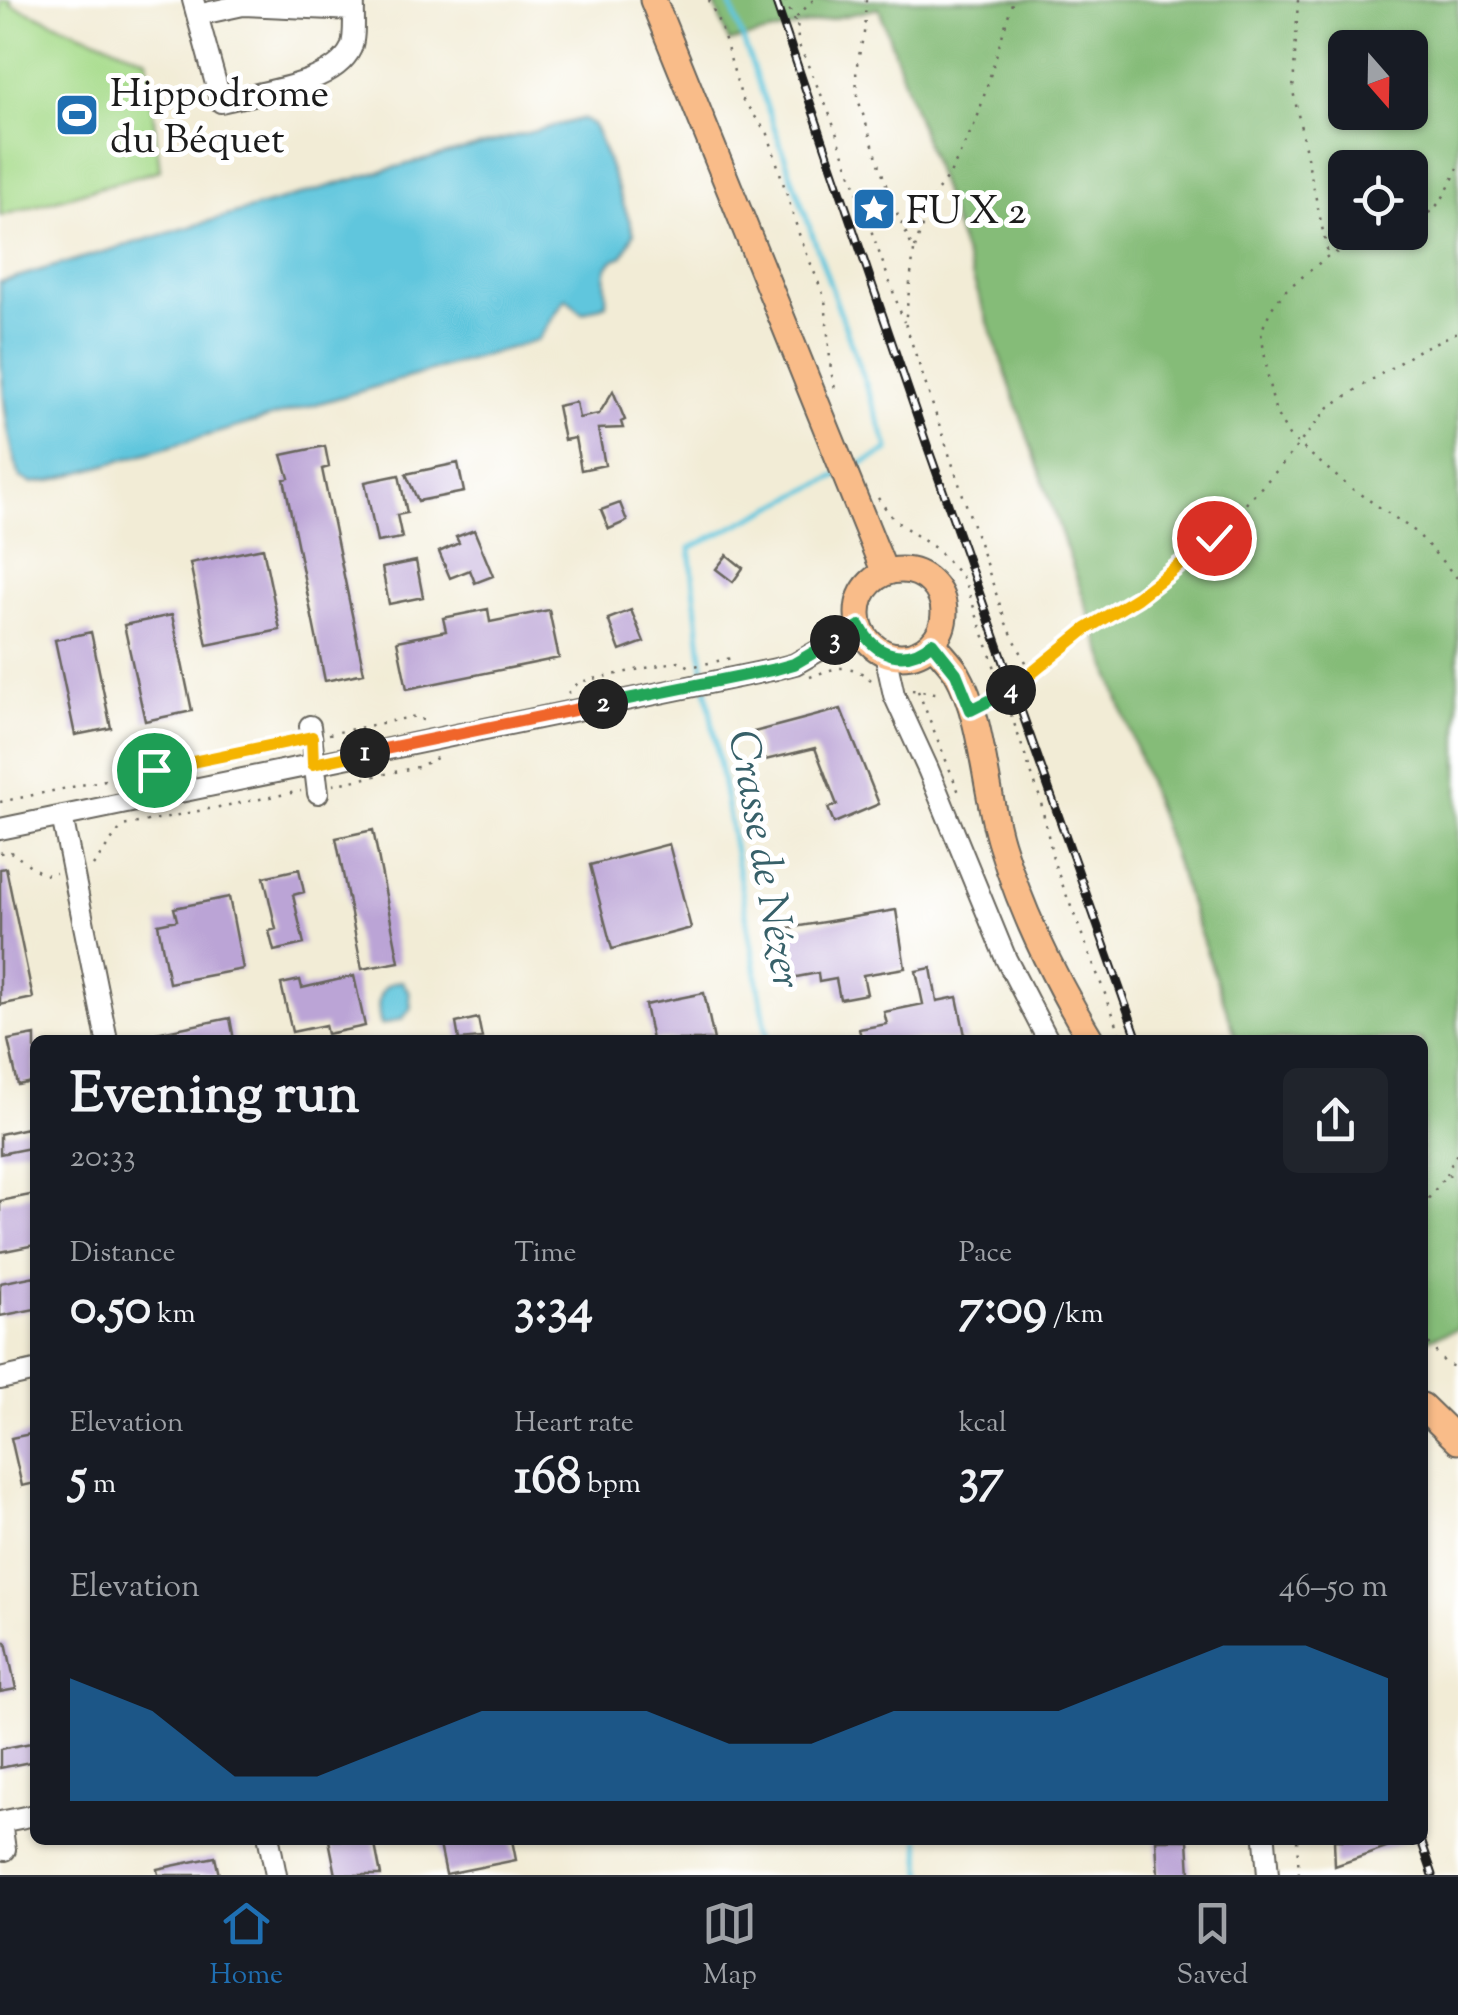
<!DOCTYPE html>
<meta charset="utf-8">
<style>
body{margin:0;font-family:"Sorts Mill Goudy",serif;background:#20242c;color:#f1f3f6;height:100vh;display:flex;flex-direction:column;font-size:38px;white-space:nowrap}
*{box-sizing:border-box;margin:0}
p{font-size:32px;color:#9ea1a6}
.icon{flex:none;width:55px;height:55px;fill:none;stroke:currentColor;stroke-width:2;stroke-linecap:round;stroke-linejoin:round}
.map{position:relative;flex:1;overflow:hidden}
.drawer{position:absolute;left:30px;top:1035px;width:1398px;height:810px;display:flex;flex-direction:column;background:#171b24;border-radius:15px;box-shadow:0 2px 8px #0004}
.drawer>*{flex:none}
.needle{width:65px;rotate:160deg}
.buttons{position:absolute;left:1328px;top:30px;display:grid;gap:20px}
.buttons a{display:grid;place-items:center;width:100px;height:100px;border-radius:15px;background:#171b24;box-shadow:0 2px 8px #0004;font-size:50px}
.pin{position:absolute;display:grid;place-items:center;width:85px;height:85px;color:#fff;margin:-42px;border:5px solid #fff;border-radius:50%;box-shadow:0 2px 10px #0007}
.km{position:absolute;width:50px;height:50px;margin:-25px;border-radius:50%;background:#222;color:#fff;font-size:28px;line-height:50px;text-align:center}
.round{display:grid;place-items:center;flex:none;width:105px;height:105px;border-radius:15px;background:#20242c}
.overview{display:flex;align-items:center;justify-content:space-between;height:170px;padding:0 40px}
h1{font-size:55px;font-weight:700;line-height:75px}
.stats{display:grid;grid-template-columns:repeat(3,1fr);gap:15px;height:170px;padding:10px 40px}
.stats div{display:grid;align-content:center}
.stats b{font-size:50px;font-weight:700}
.stats small{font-size:28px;font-weight:400}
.stats p{font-size:28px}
.chart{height:280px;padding:20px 40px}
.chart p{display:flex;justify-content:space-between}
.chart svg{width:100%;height:180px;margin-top:10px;fill:#1f6fb2;opacity:.7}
.tab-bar{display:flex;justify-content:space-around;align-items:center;height:140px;border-top:2px solid #363941;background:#171b24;font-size:28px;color:#9ea1a6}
.tab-bar a{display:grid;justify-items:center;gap:5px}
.tab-bar .selected{color:#1f6fb2}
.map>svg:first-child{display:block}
</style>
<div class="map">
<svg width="1458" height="1875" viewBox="0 0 1458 1875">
<rect width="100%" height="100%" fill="#fff"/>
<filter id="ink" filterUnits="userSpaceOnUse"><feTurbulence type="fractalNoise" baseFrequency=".01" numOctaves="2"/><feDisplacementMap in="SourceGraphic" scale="20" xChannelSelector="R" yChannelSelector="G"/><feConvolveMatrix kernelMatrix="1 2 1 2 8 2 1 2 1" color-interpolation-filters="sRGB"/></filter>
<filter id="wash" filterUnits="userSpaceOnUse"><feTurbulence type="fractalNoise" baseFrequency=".0048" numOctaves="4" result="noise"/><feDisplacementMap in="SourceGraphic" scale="40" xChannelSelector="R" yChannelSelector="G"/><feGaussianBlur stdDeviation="2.25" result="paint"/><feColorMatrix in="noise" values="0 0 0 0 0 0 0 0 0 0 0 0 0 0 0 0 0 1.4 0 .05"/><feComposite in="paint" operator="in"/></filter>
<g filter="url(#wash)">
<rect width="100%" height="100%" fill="#f2ecd6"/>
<path fill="#a7dc8c" stroke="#627c54" stroke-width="2.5" d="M0 0H11V5L147 59 160 170 0 216Z"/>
<path fill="#85bc78" stroke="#506c4a" stroke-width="2.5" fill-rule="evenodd" d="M713 0H1458V1329L1423 1341 1422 1040H1237L879 8 729 42ZM1345 48H1410V112H1345ZM1345 168H1410V232H1345Z"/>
<path fill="#60c6dd" stroke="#3e717c" stroke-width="2.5" d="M581 119 592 124 597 133 634 233 623 256C597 263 608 283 606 304L582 313 566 298 538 340 50 481 31 483 20 477C0 419 0 345 0 282L389 169Z
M402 981 409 992 411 1008 402 1019 381 1025C376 1004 376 983 402 981Z"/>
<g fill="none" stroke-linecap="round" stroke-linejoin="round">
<path stroke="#60c6dd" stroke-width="5" d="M729 0 889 450 853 468
M704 676 690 548 838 475
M706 687 768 1040
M919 1840 923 1875"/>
</g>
<g id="blocks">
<path fill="#bba4d6" d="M613 391 625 420 621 422 623 428 598 429 605 465 581 470 575 438 564 440 557 406 576 402 579 418 599 414Z
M325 446 329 467 322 469 364 673 325 681 284 479 289 478 282 455Z
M458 463 464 492 418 501 406 474Z
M399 475 407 513 397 515 402 538 377 542 365 482Z
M620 503 627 521 609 529 601 510Z
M474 530 493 576 475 583 470 570 450 578 439 552 459 543 456 537Z
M263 548 280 630 207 645 190 563Z
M727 555 743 568 733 582 716 569Z
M416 561 423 597 389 604 382 568Z
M488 609 490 622 549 610 559 658 407 689 397 641 446 631 443 618Z
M631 610 644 642 620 651 608 619Z
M172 615 192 711 145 721 124 625Z
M91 632 111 728 75 735 55 640Z
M841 709 879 804 834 823 828 808 837 805 815 748 761 761 754 732Z
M373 830 399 962 362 969 336 838Z
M669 844 691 928 612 949 590 865Z
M6 868 33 998 0 1005V869Z
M299 869 304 892 293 895 304 944 274 951 269 931 276 929 264 877Z
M229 897 243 969 169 983 158 924 177 920 174 908Z
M896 910 905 968 863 975 867 994 840 999 836 979 819 982 818 973 791 978 782 929Z
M931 968 937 1001 957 997 966 1040H862L859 1029 887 1024 884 1012 923 1004 916 971Z
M354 976 365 1026 327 1034 325 1025 292 1032 281 984 300 980 302 988Z
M704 993 714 1040H652L645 1005Z
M230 1018 234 1040H151V1034Z
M478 1018 482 1038 459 1040 456 1023Z
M35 1035V1081L18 1085 8 1040Z
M27 1128 30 1148 0 1154V1134Z
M35 1194V1245L0 1252V1201Z
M35 1276V1309L0 1316V1283Z
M35 1433V1483L22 1486 11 1438Z
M0 1642H6L16 1689 0 1692Z
M31 1743 35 1761 0 1768V1749Z
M329 1840H374L381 1875H336Z
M439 1840H512L516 1860 446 1874Z
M1156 1840H1188L1190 1875H1158Z
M1334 1840H1402L1403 1842 1335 1866Z
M215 1857 219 1875H158L157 1869Z"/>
</g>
</g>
<g filter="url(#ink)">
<use href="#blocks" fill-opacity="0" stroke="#67655d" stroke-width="2.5"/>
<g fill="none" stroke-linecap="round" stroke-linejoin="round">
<defs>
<path id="minor" d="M193 0 221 102C259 92 334 85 351 48 356 35 353 14 354 0
M197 15 243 5 354 10
M885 654 894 695 928 769 1006 959 1048 1040
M310 726 318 793
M62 816 107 1040
M0 829 776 669 795 664 860 627
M0 1379 35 1371
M0 1822 35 1815
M1 1822 5 1850
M269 1840 276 1875
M1265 1840 1268 1875"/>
<path id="major" d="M653 0 885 573
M858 613a43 43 0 1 1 86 0a43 43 0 1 1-86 0Z
M933 643C940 653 950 662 957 673 983 718 985 793 1001 844 1022 914 1054 978 1091 1040
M1422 1406 1458 1441"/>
</defs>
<use href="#minor" stroke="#67655d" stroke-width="24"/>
<use href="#major" stroke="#67655d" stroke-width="29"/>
<path stroke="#67655d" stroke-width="2.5" stroke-dasharray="2.5 8" stroke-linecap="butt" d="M709 0 721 27 742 99 768 134 799 234 825 299 831 371 836 393
M785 0 795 21
M813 0 797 17 798 43 828 110 904 322
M866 0 864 33 856 69 857 96 891 200 914 251 905 323 1006 623 1032 674 991 702
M1298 0 1293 91 1328 255
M1410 223C1439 212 1445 195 1458 168
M1386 232 1328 256 1286 290 1271 309 1261 332 1270 389 1276 413 1289 436 1348 486 1416 532 1458 579
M915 248 931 199 950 174 977 119 1013 0
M878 498 894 520 935 548 964 579 1040 798 1054 863 1123 1040
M1033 673 1086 629 1137 598 1214 538 1281 466 1329 407 1419 350 1458 332
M810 677C835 668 849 661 871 680
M912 690 943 694
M918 691 960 795
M568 693 579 682 679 661 690 667 736 657
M329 734 416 716 424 721
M333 785 418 767 437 758
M0 802 292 741
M0 853 9 851 44 875 56 873
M93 866 122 826 301 791
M1446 1175 1458 1151
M1422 1207 1446 1175 1458 1177
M1422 1335 1446 1364 1458 1368
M1297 1840 1299 1875"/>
<use href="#minor" stroke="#fff" stroke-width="20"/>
<use href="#major" stroke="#f9bc89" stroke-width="25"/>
<defs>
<path id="rail" d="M775 0 928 448 1138 1040
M1421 1840 1433 1875"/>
</defs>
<use href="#rail" stroke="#1c1c1c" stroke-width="9"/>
<use href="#rail" stroke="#fff" stroke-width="5" stroke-dasharray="15" stroke-linecap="butt"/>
</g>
</g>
<g fill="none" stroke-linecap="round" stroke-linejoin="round" filter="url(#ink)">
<defs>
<path id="split-1" d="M154 770 312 737 313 764 365 753"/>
<path id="split-2" d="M365 753 603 704"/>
<path id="split-3" d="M603 704 776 669 794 664 835 640"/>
<path id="split-4" d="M835 640 860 626C875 657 906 665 932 643L956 673 971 710 1011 690"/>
<path id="split-5" d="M1011 690 1086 629 1137 598 1214 538"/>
</defs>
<use href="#split-1" stroke="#fff" stroke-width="20"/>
<use href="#split-2" stroke="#fff" stroke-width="20"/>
<use href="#split-3" stroke="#fff" stroke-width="20"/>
<use href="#split-4" stroke="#fff" stroke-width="20"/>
<use href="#split-5" stroke="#fff" stroke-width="20"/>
<use href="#split-1" stroke="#f5b400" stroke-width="12"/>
<use href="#split-2" stroke="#f0652b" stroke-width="12"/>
<use href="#split-3" stroke="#22a559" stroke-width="12"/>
<use href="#split-4" stroke="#22a559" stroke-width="12"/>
<use href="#split-5" stroke="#f5b400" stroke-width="12"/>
</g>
<defs>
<symbol id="stadium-square" viewBox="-11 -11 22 22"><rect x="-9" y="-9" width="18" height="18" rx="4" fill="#1f6fb2" stroke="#fff"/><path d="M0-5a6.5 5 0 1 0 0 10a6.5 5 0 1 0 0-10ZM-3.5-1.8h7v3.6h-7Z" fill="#fff"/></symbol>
<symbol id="sight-square" viewBox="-11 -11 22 22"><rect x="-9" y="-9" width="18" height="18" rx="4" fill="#1f6fb2" stroke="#fff"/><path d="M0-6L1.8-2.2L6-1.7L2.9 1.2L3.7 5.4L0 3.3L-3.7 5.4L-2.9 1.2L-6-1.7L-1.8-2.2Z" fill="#fff"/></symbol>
</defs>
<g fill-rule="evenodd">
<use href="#stadium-square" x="52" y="90" width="50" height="50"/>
<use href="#sight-square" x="849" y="184" width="50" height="50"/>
</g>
<g text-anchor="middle" stroke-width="10" stroke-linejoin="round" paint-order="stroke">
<g font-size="40" fill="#1c1c1c" stroke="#fff" text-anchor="start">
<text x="110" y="106">Hippodrome<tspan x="110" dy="46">du Béquet</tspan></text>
<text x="906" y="223">FU X 2</text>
</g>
<g font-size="42" font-style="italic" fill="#376069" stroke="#fff">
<text transform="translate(767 859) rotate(80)" y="15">Crasse de Nézer</text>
</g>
</g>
</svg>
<div class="buttons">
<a><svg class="needle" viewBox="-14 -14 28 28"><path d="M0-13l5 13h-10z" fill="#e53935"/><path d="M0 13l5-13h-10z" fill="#9ea1a6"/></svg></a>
<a><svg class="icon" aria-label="locate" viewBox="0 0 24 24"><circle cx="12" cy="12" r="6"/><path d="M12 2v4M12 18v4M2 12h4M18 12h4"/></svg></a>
</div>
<div class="pin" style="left:154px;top:770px;background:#1e9e55"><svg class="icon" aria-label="arrive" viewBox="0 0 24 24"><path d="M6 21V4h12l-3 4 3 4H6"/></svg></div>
<div class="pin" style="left:1214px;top:538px;background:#d93025"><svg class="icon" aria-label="check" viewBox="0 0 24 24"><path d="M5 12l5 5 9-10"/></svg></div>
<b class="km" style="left:365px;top:753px">1</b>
<b class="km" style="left:603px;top:704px">2</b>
<b class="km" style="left:835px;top:640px">3</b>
<b class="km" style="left:1011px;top:690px">4</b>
<section class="drawer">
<div class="overview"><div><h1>Evening run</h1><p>20:33</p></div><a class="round"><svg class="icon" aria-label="share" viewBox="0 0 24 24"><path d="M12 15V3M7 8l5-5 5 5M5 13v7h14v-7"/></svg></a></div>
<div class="stats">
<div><p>Distance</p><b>0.50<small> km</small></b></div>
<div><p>Time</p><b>3:34</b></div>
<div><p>Pace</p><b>7:09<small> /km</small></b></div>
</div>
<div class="stats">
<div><p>Elevation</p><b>5<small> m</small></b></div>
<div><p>Heart rate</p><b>168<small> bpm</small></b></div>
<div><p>kcal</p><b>37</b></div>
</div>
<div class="chart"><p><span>Elevation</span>46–50 m</p>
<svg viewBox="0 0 160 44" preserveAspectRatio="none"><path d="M0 44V14L10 22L20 38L30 38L40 30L50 22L60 22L70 22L80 30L90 30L100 22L110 22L120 22L130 14L140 6L150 6L160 14V44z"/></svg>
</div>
</section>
</div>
<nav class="tab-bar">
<a class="selected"><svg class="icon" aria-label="home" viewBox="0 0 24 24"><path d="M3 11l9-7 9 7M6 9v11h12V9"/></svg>Home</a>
<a><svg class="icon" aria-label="map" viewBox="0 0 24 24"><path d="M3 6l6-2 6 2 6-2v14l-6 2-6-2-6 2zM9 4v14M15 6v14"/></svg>Map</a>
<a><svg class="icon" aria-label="saved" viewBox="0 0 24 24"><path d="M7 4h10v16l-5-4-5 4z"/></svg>Saved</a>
</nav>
